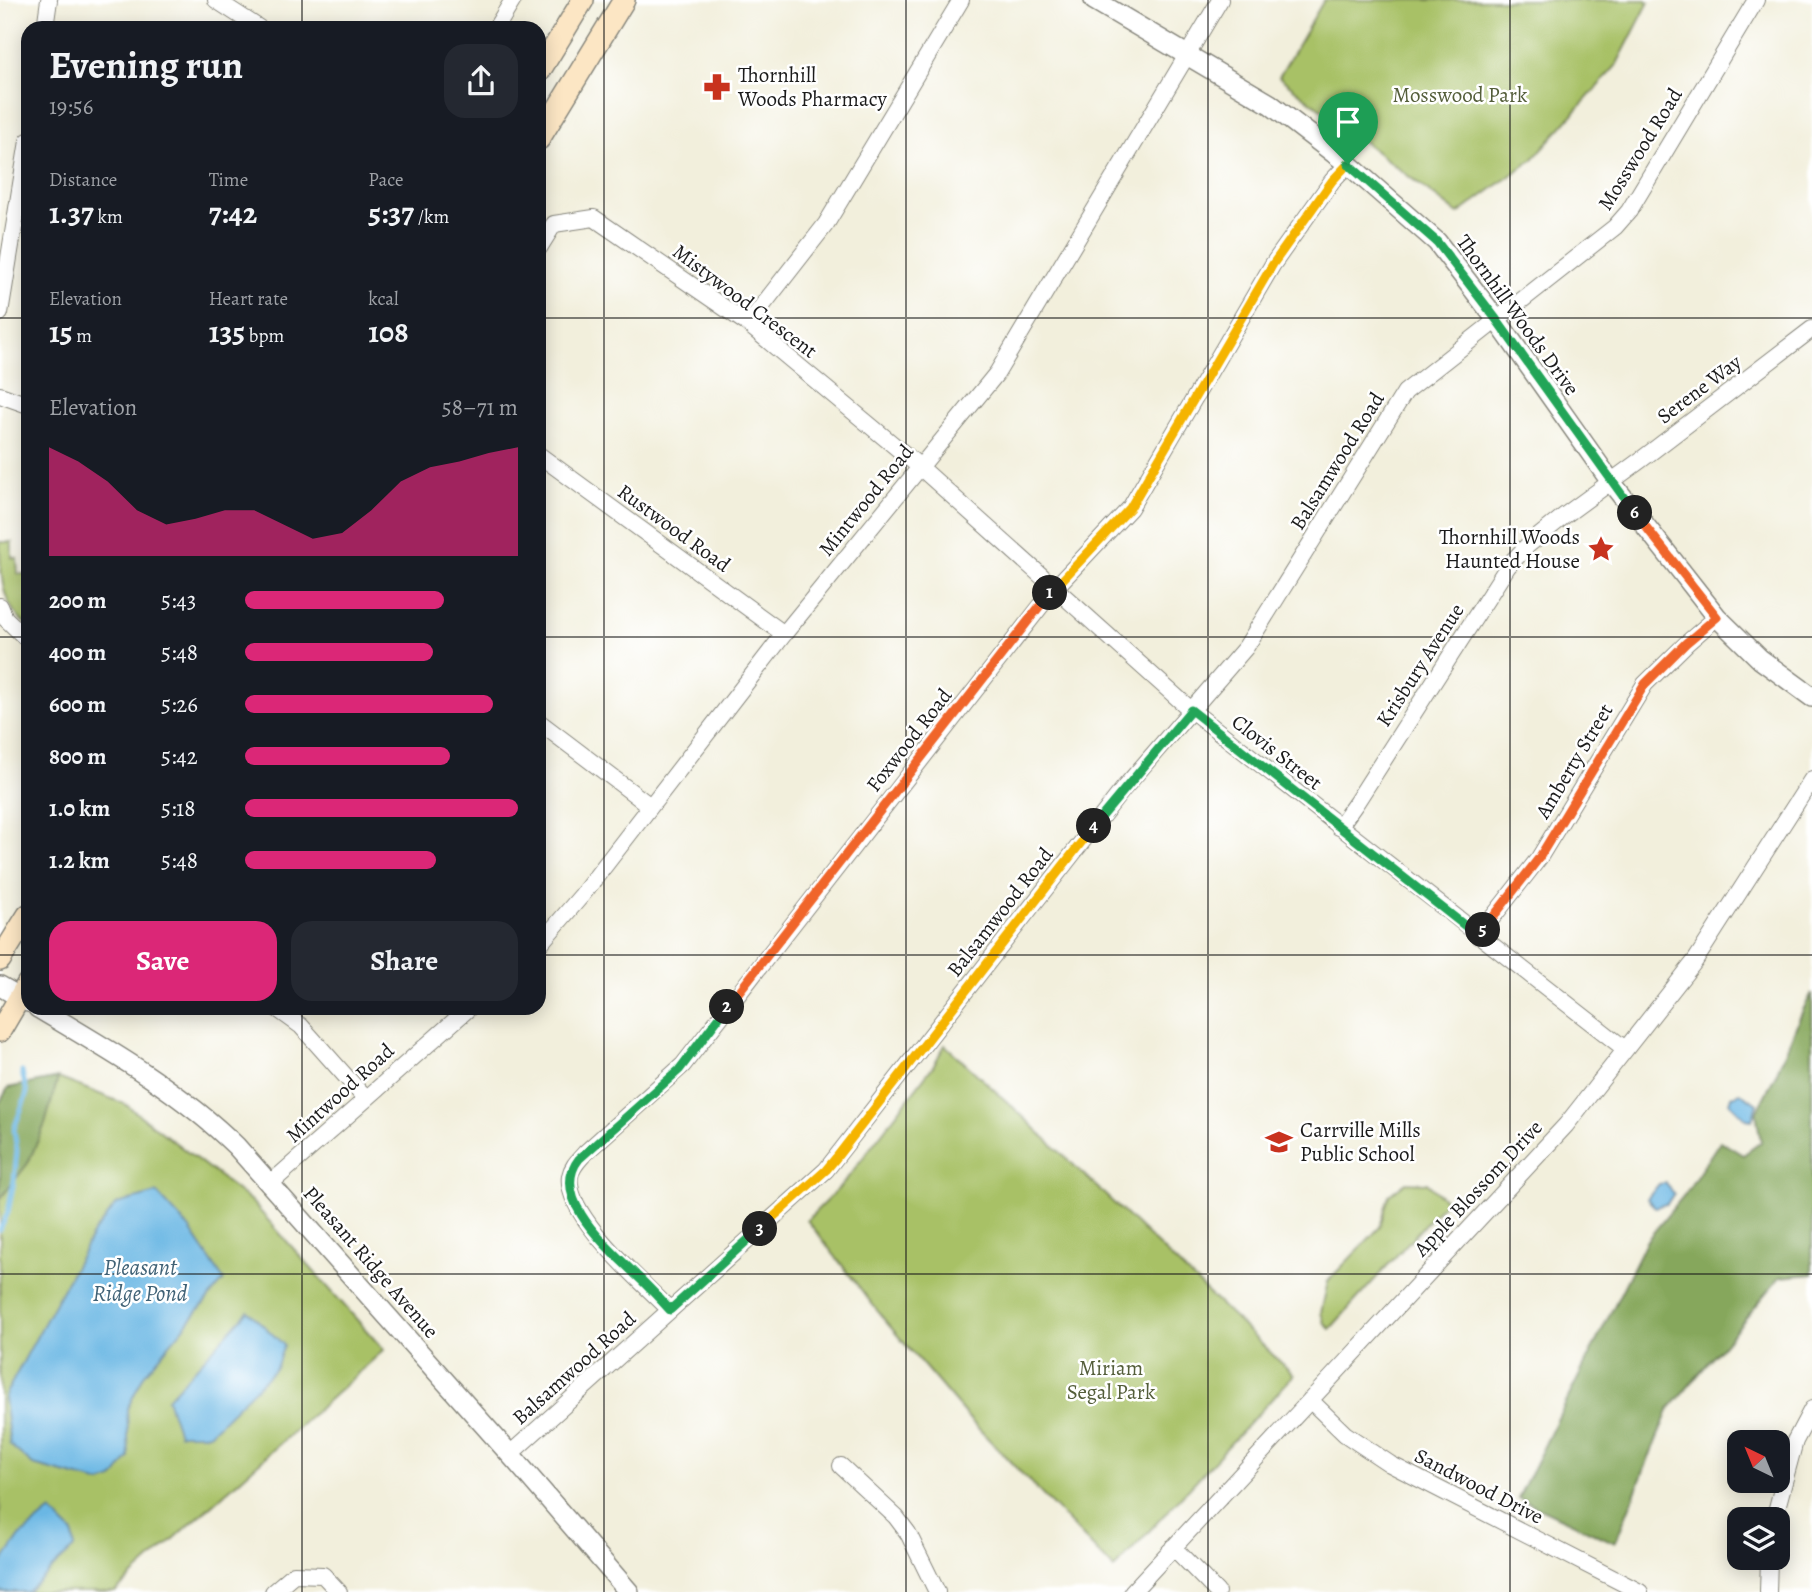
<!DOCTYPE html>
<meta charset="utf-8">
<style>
body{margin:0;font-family:Alegreya,serif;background:#242831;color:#f1f3f6;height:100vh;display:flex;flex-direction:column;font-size:26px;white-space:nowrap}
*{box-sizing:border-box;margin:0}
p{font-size:23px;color:#9ea1a6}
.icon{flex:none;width:38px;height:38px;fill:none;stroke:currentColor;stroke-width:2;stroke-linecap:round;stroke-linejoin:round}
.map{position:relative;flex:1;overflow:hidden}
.panel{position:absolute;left:21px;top:21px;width:525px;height:994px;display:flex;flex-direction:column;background:#171b24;border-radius:21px;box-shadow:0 4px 18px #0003}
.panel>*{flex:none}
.needle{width:46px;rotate:317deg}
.fabs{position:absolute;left:1727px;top:1430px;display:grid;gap:14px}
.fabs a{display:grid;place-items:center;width:63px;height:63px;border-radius:14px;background:#171b24;box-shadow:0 4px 18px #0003;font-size:35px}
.pin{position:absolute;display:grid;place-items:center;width:60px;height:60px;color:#fff;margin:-72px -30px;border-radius:50% 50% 50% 0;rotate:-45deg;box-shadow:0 0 7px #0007}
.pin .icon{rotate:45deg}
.km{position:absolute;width:35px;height:35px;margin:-18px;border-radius:50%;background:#222;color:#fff;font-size:19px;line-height:35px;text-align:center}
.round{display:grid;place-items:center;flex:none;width:74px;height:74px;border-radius:21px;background:#242831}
.overview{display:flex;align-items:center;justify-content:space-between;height:119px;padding:0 28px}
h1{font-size:38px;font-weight:700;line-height:52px}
.metrics{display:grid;grid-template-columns:repeat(3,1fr);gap:10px;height:119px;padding:7px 28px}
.metrics div{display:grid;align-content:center}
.metrics b{font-size:30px;font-weight:700}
.metrics small{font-size:19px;font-weight:400}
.metrics p{font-size:19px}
.chart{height:196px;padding:14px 28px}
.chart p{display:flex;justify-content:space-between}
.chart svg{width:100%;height:126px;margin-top:7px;fill:#db2777;opacity:.7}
.action{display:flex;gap:14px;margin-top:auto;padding:14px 28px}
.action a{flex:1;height:80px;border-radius:21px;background:#db2777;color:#fff;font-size:28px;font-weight:700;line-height:80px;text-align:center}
.action a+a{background:#242831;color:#f1f3f6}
ul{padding:0 28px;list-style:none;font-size:23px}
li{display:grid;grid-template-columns:112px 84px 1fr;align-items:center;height:52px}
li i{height:18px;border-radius:9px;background:#db2777}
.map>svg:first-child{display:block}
</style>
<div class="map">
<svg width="1812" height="1592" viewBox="0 0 1812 1592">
<rect width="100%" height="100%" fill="#fff"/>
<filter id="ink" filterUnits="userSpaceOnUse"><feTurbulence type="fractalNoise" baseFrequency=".0143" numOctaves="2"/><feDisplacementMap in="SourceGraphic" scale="14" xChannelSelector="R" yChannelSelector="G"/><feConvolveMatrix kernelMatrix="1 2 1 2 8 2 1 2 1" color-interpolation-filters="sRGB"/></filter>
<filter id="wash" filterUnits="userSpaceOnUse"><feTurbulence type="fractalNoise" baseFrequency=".00686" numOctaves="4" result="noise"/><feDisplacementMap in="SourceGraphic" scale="28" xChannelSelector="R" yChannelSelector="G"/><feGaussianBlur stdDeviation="1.57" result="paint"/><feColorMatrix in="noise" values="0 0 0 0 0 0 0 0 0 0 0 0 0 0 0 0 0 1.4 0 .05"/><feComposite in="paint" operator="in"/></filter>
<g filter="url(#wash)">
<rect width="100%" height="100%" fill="#f2efdc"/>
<path fill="#a8c166" stroke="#626e41" stroke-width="2" d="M1324 0H1647L1649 2 1616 66 1533 159 1458 214 1279 77Z
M12 542V558H17L18 574H28V626C1 606 0 573 0 542Z
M945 1045 1015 1109 1294 1375 1114 1569 972 1422 887 1323 807 1220 842 1185 933 1066Z
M58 1078 125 1104 251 1201 384 1350 115 1592H0V1199L28 1163 45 1124Z
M1406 1182 1427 1183 1446 1201 1330 1329 1325 1324 1321 1313 1328 1281 1380 1227 1389 1195Z"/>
<path fill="#86a75b" stroke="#51623c" stroke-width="2" d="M1812 993V1274L1780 1277 1668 1411 1615 1543 1518 1498 1647 1240 1685 1194 1720 1141 1743 1155 1761 1142 1756 1113 1776 1074 1803 1010Z
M58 1078 45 1124 28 1163 0 1199V1102L8 1088Z"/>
<path fill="#6bb7e4" stroke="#446a80" stroke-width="2" d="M1741 1093 1757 1104 1752 1120 1746 1119 1730 1103 1732 1096Z
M1665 1183 1674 1193 1667 1204 1655 1207 1647 1199 1659 1184Z
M157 1193 189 1228 224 1280 144 1375 127 1409 129 1458 113 1479 101 1483 33 1465 10 1445 4 1397 93 1233 117 1204Z
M248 1311 284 1345 276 1368 209 1434H179L167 1399Z
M51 1511 73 1533 74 1548 27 1592H0V1565L20 1536Z"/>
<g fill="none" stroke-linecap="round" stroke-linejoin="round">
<path stroke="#6bb7e4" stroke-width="5" d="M0 1230 8 1212 14 1181 17 1151 14 1129 27 1093 22 1072"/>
</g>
</g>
<g filter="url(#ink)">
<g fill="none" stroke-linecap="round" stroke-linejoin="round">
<defs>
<path id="minor" d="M216 0 259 28
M45 28 49 0
M496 28 513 0
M539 248 554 224 594 218 748 324 920 467 1191 710 1625 1049
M0 313 28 141
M748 324 826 224 961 0
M0 395 28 405
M539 455 784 634
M0 606 5 618 28 640
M539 722 650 806
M1339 827 1356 803 1508 566 1528 545 1564 516 1642 459 1812 329
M1478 936 1539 858 1645 684 1687 643 1717 617
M539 945 582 895 784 634 997 373 1220 0
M276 1008 301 1026 365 1098
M271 1183 469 1008
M670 1310C643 1282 564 1216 570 1176 572 1166 579 1160 585 1153L683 1065 1054 589 1130 508 1273 264 1332 181 1348 164
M1310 1400 1345 1434 1390 1464 1640 1592
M510 1454 826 1170 1124 788 1246 647 1405 392 1615 227 1629 211 1756 0
M841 1466 896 1517 908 1533 937 1592
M1774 1519 1795 1441 1812 1409
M1173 1547 1217 1592
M273 1592 294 1574 323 1575 339 1592
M1132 1592 1566 1125 1695 961 1812 779
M1768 1592 1769 1558"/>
<path id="tertiary" d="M1094 0 1270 104 1348 164 1437 242 1496 319 1611 482 1717 617 1760 659 1812 697
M0 986 28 1002
M38 1008C107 1049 179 1090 236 1146L516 1461 629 1592"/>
<path id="secondary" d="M539 72 583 0
M539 139 624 0
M0 960 28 915
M0 1031 28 983"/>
</defs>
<use href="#minor" stroke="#87867c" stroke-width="18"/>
<use href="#tertiary" stroke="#87867c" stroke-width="22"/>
<use href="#secondary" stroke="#87867c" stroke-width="24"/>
<use href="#minor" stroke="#fff" stroke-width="16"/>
<use href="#tertiary" stroke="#fff" stroke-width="19"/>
<use href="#secondary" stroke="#fce6c4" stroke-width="21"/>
</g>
</g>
<g fill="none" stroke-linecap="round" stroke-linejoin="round" filter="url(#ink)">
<defs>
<path id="split-1" d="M1050 593 1130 508 1273 264 1332 181 1348 164"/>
<path id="split-2" d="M727 1007 1050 593"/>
<path id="split-3" d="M727 1007 679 1070 579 1159C548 1198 610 1249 636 1275 648 1286 659 1298 670 1310L760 1229"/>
<path id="split-4" d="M760 1229 826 1170 836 1158 1094 826"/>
<path id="split-5" d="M1094 826 1191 710 1478 936 1483 930"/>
<path id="split-6" d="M1483 930 1539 858 1645 684 1686 643 1717 617 1635 513"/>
<path id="split-7" d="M1348 164 1437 242 1496 319 1635 513"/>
</defs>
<use href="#split-1" stroke="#fff" stroke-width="14"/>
<use href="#split-2" stroke="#fff" stroke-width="14"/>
<use href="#split-3" stroke="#fff" stroke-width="14"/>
<use href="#split-4" stroke="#fff" stroke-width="14"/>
<use href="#split-5" stroke="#fff" stroke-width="14"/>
<use href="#split-6" stroke="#fff" stroke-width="14"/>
<use href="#split-7" stroke="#fff" stroke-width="14"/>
<use href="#split-1" stroke="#f5b400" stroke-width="9"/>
<use href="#split-2" stroke="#f0652b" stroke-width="9"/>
<use href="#split-3" stroke="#22a559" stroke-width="9"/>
<use href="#split-4" stroke="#f5b400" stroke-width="9"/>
<use href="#split-5" stroke="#22a559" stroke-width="9"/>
<use href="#split-6" stroke="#f0652b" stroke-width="9"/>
<use href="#split-7" stroke="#22a559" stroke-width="9"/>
</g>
<path fill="none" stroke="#1c1c1c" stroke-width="2" stroke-opacity="0.55" d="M302 0V28M604 0V1592M906 0V1592M1208 0V1592M1510 0V1592M0 318H28M539 318H1812M0 637H28M539 637H1812M0 955H28M539 955H1812M302 1008V1592M0 1274H1812"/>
<defs>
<symbol id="pharmacy-bare" viewBox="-9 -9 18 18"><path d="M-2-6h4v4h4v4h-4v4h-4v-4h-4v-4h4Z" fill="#c8321e" stroke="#fff" stroke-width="2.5" paint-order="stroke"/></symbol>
<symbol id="sight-bare" viewBox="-9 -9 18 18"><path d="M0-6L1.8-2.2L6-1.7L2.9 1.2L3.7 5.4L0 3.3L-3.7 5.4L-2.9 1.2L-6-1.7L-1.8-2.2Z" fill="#c8321e" stroke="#fff" stroke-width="2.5" paint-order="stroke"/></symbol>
<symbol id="school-bare" viewBox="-9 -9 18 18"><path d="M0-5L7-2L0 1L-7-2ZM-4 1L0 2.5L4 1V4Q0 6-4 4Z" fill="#c8321e" stroke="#fff" stroke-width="2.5" paint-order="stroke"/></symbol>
</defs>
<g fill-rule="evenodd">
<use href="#pharmacy-bare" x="698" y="68" width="38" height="38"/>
<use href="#sight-bare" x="1582" y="530" width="38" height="38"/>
<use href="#school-bare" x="1260" y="1123" width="38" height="38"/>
</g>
<g text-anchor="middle" stroke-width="5" stroke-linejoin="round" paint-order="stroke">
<g font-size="21" fill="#1c1c1c" stroke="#fff" text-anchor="start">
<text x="738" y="82">Thornhill<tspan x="738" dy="24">Woods Pharmacy</tspan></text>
<text x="1580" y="544" text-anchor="end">Thornhill Woods<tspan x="1580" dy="24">Haunted House</tspan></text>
<text x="1300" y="1137">Carrville Mills<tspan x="1300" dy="24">Public School</tspan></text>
</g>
<g font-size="21" fill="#545e3a" stroke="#fff">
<text x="1460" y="102">Mosswood Park</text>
<text x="1111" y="1375">Miriam<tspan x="1111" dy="24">Segal Park</tspan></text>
</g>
<g font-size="21" fill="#1c1c1c" stroke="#fff">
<text transform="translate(1640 149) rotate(-58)" y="7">Mosswood Road</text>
<text transform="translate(745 301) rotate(37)" y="7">Mistywood Crescent</text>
<text transform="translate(1518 315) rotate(54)" y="7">Thornhill Woods Drive</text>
<text transform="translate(1699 389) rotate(-37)" y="7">Serene Way</text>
<text transform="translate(1337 461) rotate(-58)" y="7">Balsamwood Road</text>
<text transform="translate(866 500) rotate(-51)" y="7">Mintwood Road</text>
<text transform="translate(674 528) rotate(36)" y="7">Rustwood Road</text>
<text transform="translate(1420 665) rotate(-57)" y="7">Krisbury Avenue</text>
<text transform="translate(909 740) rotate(-52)" y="7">Foxwood Road</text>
<text transform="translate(1277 752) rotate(38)" y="7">Clovis Street</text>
<text transform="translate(1574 761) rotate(-59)" y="7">Amberty Street</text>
<text transform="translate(1000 912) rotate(-52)" y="7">Balsamwood Road</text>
<text transform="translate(340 1093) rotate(-42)" y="7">Mintwood Road</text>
<text transform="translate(1478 1188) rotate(-47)" y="7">Apple Blossom Drive</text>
<text transform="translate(371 1262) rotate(49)" y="7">Pleasant Ridge Avenue</text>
<text transform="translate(574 1368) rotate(-42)" y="7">Balsamwood Road</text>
<text transform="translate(1479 1486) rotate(27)" y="7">Sandwood Drive</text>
</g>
<g font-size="23" font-style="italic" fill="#406276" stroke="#fff">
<text x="140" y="1275">Pleasant<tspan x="140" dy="26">Ridge Pond</tspan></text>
</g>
</g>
</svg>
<div class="fabs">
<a><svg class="needle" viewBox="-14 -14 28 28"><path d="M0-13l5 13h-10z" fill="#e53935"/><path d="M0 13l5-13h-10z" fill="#9ea1a6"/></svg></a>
<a><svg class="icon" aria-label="layers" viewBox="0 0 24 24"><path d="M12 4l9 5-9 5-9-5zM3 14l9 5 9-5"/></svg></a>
</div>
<div class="pin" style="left:1348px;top:164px;background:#1e9e55"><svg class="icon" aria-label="arrive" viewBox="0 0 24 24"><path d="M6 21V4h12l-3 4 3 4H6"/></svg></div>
<b class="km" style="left:1050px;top:593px">1</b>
<b class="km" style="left:727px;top:1007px">2</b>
<b class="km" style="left:760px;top:1229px">3</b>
<b class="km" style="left:1094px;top:826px">4</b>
<b class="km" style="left:1483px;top:930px">5</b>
<b class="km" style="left:1635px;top:513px">6</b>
<section class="panel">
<div class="overview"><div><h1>Evening run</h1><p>19:56</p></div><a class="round"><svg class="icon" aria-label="share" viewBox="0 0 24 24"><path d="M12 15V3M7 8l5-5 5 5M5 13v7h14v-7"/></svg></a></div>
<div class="metrics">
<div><p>Distance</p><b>1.37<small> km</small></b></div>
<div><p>Time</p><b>7:42</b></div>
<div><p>Pace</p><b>5:37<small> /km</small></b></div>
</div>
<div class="metrics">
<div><p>Elevation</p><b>15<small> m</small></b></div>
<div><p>Heart rate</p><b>135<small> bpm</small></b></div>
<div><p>kcal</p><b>108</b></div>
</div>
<div class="chart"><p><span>Elevation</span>58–71 m</p>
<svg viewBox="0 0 160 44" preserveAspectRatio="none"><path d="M0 44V6L10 11L20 18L30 28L40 33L50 31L60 28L70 28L80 33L90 38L100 36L110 28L120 18L130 13L140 11L150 8L160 6V44z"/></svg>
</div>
<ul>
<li><b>200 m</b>5:43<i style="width:73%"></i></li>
<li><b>400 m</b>5:48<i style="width:69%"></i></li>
<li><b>600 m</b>5:26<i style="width:91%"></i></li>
<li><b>800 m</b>5:42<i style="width:75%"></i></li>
<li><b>1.0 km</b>5:18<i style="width:100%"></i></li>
<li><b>1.2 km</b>5:48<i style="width:70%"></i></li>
</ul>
<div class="action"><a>Save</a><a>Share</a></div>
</section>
</div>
